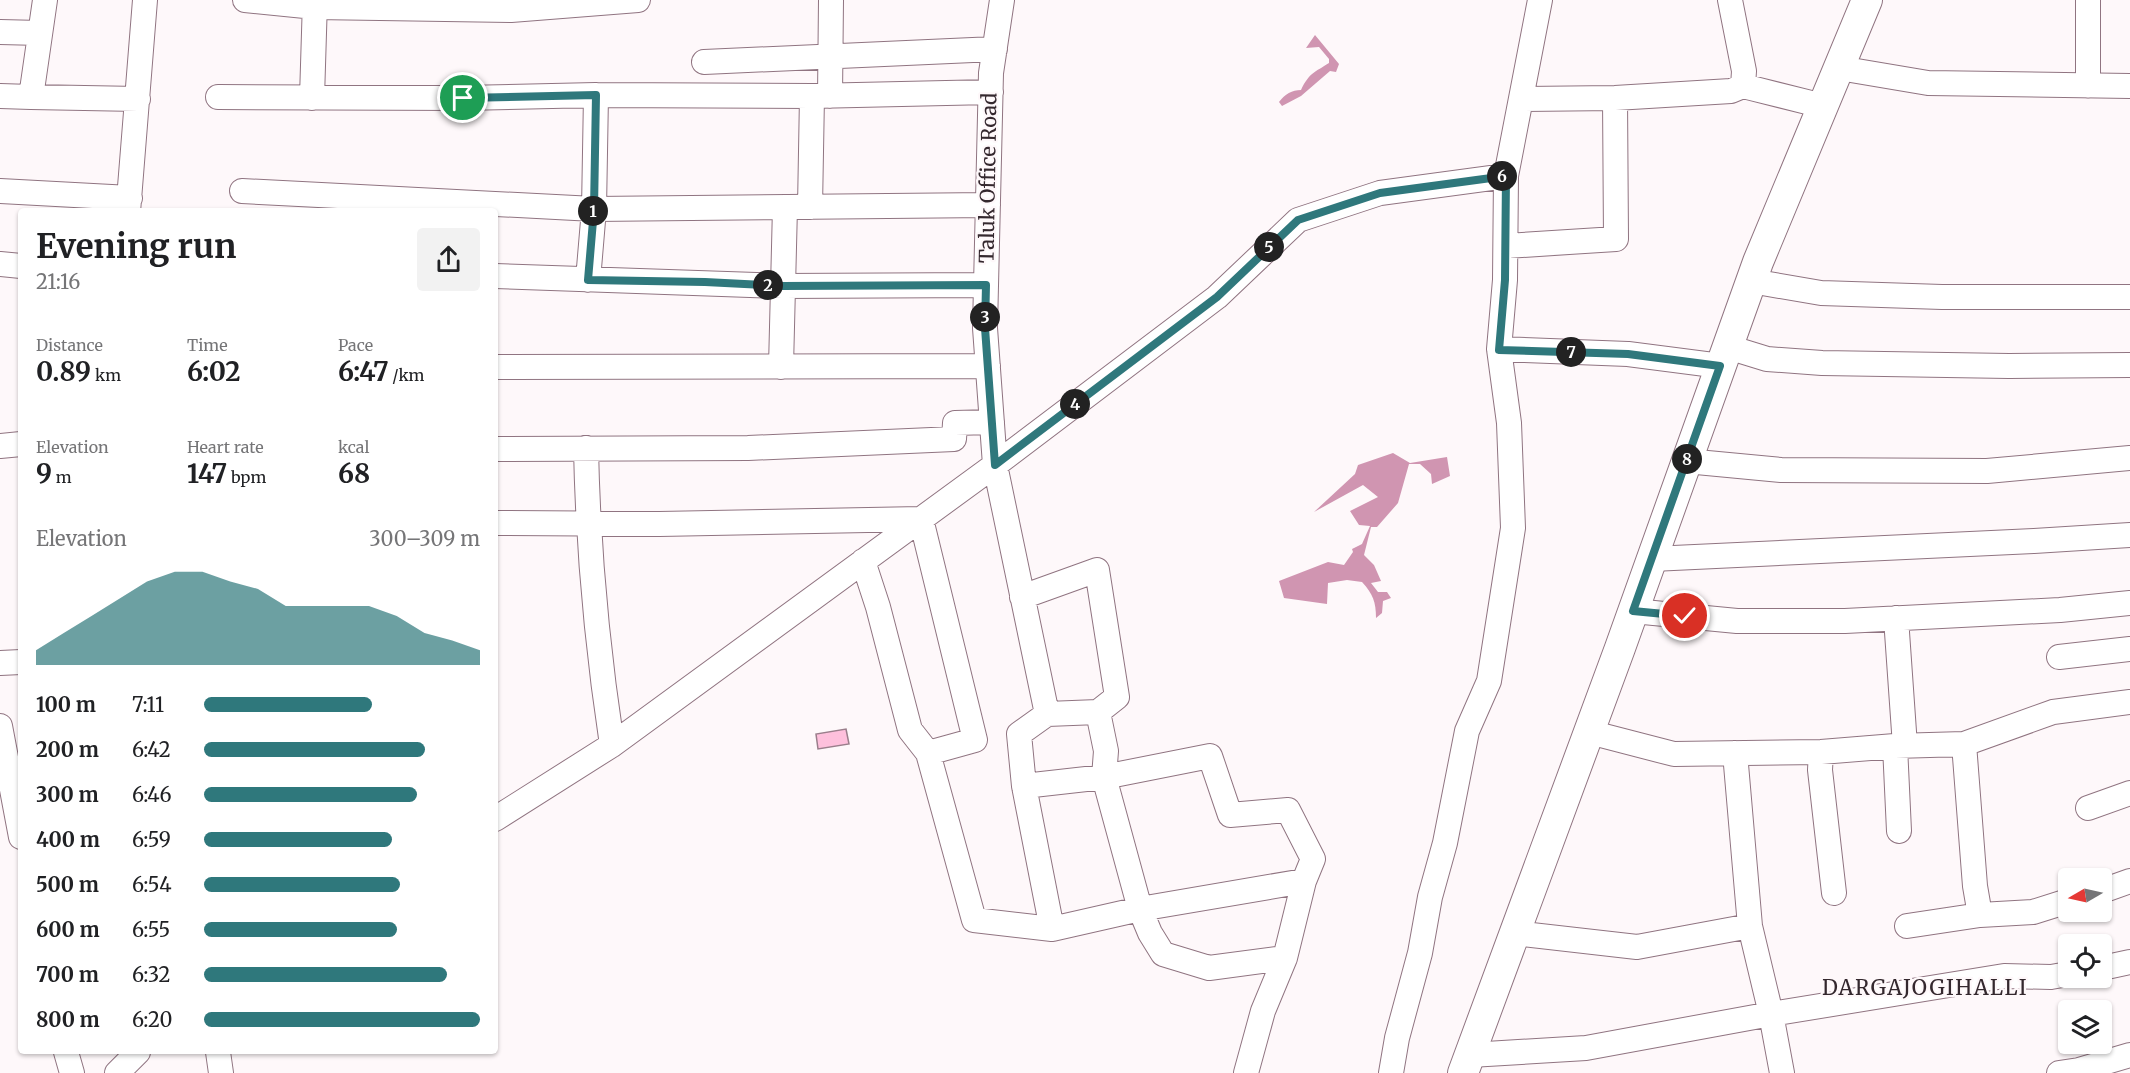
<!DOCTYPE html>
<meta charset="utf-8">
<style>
body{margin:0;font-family:Merriweather,serif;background:#f2f2f2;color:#202124;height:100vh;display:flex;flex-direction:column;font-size:22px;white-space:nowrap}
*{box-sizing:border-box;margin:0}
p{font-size:20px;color:#757577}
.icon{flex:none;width:33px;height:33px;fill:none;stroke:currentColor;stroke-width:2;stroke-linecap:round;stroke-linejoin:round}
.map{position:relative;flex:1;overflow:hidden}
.drawer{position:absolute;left:18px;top:208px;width:480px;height:846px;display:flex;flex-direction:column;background:#fff;border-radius:6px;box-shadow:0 2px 4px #0004}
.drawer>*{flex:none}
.needle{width:39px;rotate:261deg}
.controls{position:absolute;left:2058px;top:868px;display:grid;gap:12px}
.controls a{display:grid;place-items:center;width:54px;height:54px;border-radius:6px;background:#fff;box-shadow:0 2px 4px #0004;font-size:30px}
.pin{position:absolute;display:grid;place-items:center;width:51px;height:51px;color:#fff;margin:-26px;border:3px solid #fff;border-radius:50%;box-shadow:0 2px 6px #0007}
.km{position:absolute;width:30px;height:30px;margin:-15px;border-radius:50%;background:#222;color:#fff;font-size:16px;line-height:30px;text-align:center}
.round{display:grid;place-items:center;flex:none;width:63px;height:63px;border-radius:6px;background:#f2f2f2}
.headline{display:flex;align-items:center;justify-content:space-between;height:102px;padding:0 18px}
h1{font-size:33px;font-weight:700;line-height:45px}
.stats{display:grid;grid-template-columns:repeat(3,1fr);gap:9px;height:102px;padding:6px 18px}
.stats div{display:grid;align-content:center}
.stats b{font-size:26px;font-weight:700}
.stats small{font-size:16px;font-weight:400}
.stats p{font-size:16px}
.chart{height:168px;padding:12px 18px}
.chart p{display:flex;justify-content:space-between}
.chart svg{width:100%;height:108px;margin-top:6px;fill:#2f787c;opacity:.7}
ul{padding:0 18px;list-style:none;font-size:20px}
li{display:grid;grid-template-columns:96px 72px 1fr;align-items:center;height:45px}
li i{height:15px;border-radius:8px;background:#2f787c}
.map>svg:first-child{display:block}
</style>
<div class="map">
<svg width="2130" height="1073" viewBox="0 0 2130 1073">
<rect width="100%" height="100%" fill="#fef8fa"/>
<path fill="#d095b1" d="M1315 35 1339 64 1336 72 1330 71 1301 96 1282 106 1279 102C1285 94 1292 90 1301 90 1309 73 1315 72 1329 63V59L1319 47 1306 48Z
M1393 453 1410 463 1447 457 1450 476 1432 484 1431 474 1420 464H1409L1398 503 1377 527H1371L1364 555 1374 565 1381 581 1371 583 1378 592H1387L1391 598 1383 601 1382 613 1376 618C1376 602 1373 594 1362 582L1347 580 1328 583 1327 604 1284 598 1279 581 1328 562 1344 565 1353 552 1352 549 1362 544 1370 526 1359 525 1350 511 1378 497 1363 485 1314 512 1355 474 1358 465Z"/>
<path fill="#fec0dc" stroke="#9a7e8b" stroke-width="1.5" d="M846 729 849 744 818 749 816 734Z"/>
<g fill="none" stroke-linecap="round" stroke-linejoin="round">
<defs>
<path id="minor" d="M245 0 315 7 511 10 638 0
M1002 0 991 73 985 328 995 465 1047 714 1098 712 1106 751 1104 777 1140 909 1150 933 1163 954 1209 968 1285 958
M1730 0 1744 71 1743 86
M0 32 40 33
M704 62 995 49
M1839 68 1928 83 2130 86
M2088 86V0
M0 96 31 97 45 0
M830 96 831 0
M31 97 138 99
M218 97 463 98 596 95 812 96 991 92
M312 98 315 0
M1521 99 1615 98 1731 91 1743 86 1823 106
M0 191 130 198
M242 191 594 209 988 205
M810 207 812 96
M128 212 145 0
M1506 246 1616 239 1615 98
M0 264 21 266
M495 276 782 286 986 285
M588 280 594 209 596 95
M1751 281 1821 293 1942 297H2130
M1728 347 1767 359 1822 363 2009 366 2130 365
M1499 349 1628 354 1721 366
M495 367 988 366
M781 367 785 207
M0 446 21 444
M586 448C588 548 597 646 612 745
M495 449 748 448 954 439 955 423 992 422
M1686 461 1781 470 1987 471 2130 458
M495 523 659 524 921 519 975 740 928 753 974 920 1052 929
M1652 559 2034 541 2130 535
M863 561 878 607 910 730 928 753
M1022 597 1097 570 1117 697 1098 712
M1633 611 1737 621H1845L2060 610 2130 603
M1896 618 1905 746
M2059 657 2130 649
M0 663 21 662
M0 726 21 837
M1589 732 1674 754 1821 752 1895 746 1964 744 2053 712 2130 702
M1964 744 1975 886 1980 915 2033 912 2068 901
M1895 746 1899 831
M1821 752 1820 770 1834 893
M1735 753 1750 926 1771 1014 1782 1073
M1024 786 1019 734 1047 714
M2088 808 2130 793
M495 819 612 745 995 465 1217 297 1298 220 1380 193 1506 176
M2102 891 2130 881
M1907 926 1980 915
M1514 933 1637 947 1750 926
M2102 968 2130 962
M66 1052 72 1073
M218 1052 221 1073
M1470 1055 1586 1048 1771 1014 2004 976 2051 977 2068 974
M117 1073 138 1052
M1246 1073 1263 1011 1285 958 1304 881 1313 859 1288 810 1230 815 1210 756 1104 777 1024 786 1052 929 1140 909 1304 881
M1391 1073 1397 1038 1420 953 1430 897 1445 843 1467 731 1489 681 1513 528 1509 423 1499 349 1505 280 1506 176 1540 0
M2059 1073 2079 1070 2130 1055"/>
<path id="major" d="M1463 1073 1620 648 1758 262 1867 0"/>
</defs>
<use href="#minor" stroke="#907481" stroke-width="26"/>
<use href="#major" stroke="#907481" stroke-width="32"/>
<use href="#minor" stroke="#fff" stroke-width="24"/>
<use href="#major" stroke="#fff" stroke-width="30"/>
</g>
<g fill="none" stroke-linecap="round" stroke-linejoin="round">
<defs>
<path id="route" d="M463 98 596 95 594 209 588 280 705 282 782 286 986 285 985 328 995 465 1217 297 1298 220 1380 193 1506 176 1505 280 1499 350 1628 354 1720 366 1633 611 1685 616"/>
</defs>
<use href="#route" stroke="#fff" stroke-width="12"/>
<use href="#route" stroke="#2f787c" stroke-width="8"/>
</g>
<g text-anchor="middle" stroke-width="4.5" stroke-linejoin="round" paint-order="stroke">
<g font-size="20" fill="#34282e" stroke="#fef8fa">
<text transform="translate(988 178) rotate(-89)" y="7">Taluk Office Road</text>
</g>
<g font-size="21" letter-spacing="1.5" fill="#34282e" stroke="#fef8fa">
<text x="1925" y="995">DARGAJOGIHALLI</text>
</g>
</g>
</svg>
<div class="controls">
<a><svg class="needle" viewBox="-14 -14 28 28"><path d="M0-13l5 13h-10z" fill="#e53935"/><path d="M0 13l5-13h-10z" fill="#757577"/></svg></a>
<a><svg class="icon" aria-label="locate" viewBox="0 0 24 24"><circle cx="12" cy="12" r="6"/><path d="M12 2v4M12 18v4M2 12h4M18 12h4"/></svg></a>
<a><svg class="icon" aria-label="layers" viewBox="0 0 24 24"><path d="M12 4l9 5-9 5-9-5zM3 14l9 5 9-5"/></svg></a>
</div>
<div class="pin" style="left:463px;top:98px;background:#1e9e55"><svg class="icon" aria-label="arrive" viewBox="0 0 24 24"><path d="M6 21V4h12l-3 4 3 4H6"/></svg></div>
<div class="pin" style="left:1685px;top:616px;background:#d93025"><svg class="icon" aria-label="check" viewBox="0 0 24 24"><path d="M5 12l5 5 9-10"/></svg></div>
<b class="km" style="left:593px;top:211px">1</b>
<b class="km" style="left:768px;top:285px">2</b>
<b class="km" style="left:985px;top:317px">3</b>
<b class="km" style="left:1075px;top:404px">4</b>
<b class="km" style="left:1269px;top:247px">5</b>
<b class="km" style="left:1502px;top:176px">6</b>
<b class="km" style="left:1571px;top:352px">7</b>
<b class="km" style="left:1687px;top:459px">8</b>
<section class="drawer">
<div class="headline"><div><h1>Evening run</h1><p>21:16</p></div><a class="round"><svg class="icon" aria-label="share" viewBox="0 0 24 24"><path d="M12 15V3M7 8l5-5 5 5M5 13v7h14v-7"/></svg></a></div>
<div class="stats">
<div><p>Distance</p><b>0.89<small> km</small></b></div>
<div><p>Time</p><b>6:02</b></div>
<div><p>Pace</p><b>6:47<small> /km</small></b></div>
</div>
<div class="stats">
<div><p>Elevation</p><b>9<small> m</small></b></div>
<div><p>Heart rate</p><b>147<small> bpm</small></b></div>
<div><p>kcal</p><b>68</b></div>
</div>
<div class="chart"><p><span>Elevation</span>300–309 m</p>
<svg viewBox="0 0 160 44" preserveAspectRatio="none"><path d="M0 44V38L10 31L20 24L30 17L40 10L50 6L60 6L70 10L80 13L90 20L100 20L110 20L120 20L130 24L140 31L150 34L160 38V44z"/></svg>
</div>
<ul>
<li><b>100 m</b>7:11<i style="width:61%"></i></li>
<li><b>200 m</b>6:42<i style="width:80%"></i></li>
<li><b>300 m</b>6:46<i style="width:77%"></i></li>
<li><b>400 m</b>6:59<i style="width:68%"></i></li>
<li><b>500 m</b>6:54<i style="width:71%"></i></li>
<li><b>600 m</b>6:55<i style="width:70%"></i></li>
<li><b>700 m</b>6:32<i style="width:88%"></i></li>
<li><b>800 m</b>6:20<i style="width:100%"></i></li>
</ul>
</section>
</div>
